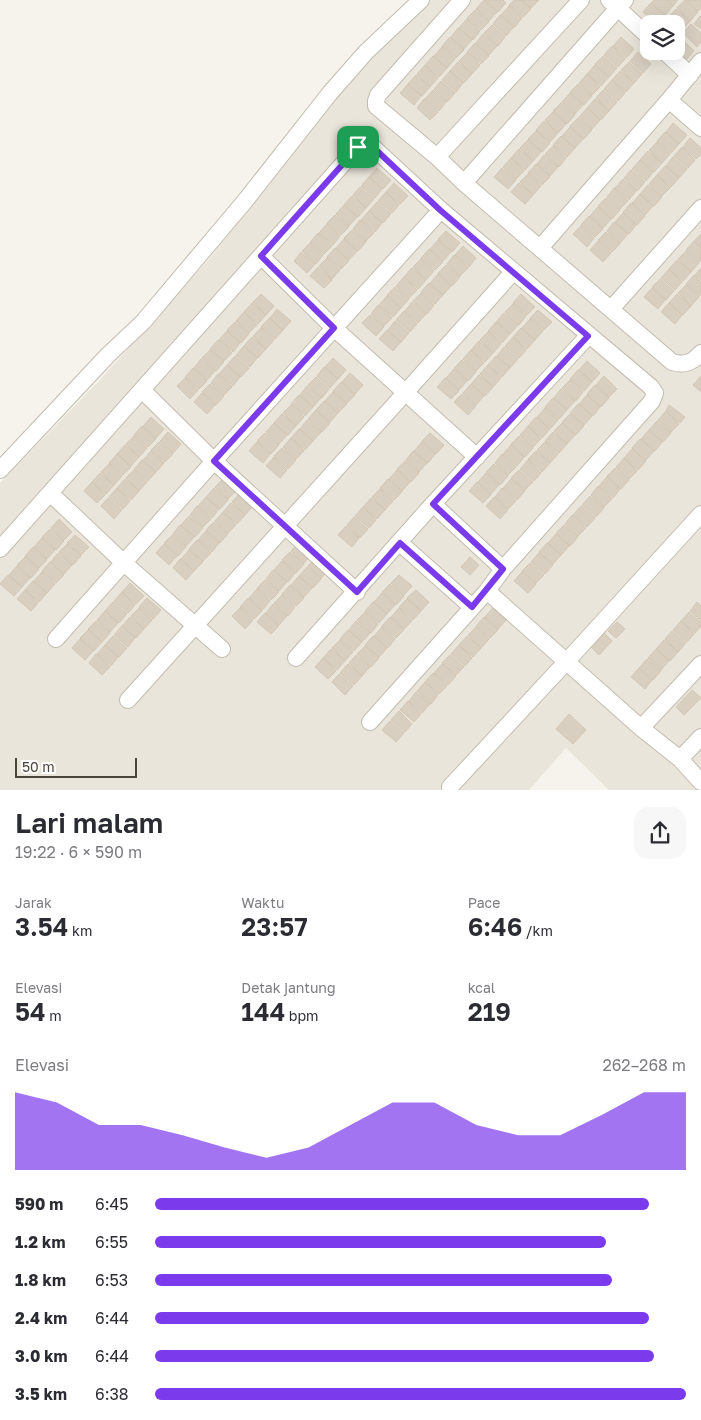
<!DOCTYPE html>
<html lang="id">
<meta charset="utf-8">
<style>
body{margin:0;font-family:"Golos Text",sans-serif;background:#f7f7f7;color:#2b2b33;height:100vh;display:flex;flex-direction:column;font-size:19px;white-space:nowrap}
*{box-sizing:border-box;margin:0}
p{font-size:16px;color:#7c7c81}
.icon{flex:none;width:28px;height:28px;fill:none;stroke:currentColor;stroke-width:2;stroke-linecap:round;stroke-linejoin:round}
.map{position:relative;height:790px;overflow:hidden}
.drawer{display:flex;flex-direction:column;background:#fff;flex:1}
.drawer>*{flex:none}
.tools{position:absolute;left:640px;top:15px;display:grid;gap:10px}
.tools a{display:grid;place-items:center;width:45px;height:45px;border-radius:10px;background:#fff;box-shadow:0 5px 20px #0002;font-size:25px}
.scale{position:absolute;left:15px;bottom:12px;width:122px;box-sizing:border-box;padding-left:5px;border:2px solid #4b4439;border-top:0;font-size:14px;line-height:18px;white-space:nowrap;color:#4b4439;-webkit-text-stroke:4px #fff;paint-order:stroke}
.pin{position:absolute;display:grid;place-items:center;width:42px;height:42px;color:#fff;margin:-21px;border-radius:10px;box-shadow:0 2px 8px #0006}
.round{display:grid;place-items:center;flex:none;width:52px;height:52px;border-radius:15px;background:#f7f7f7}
.summary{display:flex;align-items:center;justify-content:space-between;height:85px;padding:0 15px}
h1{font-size:28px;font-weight:600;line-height:38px}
.metrics{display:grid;grid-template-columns:repeat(3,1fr);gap:8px;height:85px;padding:5px 15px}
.metrics div{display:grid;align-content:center}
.metrics b{font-size:25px;font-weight:600}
.metrics small{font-size:14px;font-weight:400}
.metrics p{font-size:14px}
.chart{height:140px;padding:10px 15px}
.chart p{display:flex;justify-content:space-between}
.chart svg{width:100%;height:90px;margin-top:5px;fill:#7c3aed;opacity:.7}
ul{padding:0 15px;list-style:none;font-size:16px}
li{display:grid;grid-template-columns:80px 60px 1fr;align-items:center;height:38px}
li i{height:12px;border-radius:6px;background:#7c3aed}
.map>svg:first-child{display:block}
</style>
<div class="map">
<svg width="701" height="790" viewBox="0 0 701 790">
<rect width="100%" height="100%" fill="#f6f3ec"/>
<path fill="#eae5da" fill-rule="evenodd" d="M430 0H701V790H609L566 748 529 790H0V483L99 381 211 257 334 98 399 30ZM649 24H676V51H649Z"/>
<path fill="#d8cfc1" stroke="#d3c7b4" d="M484 0 497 12 489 21 476 9Z
M485 0H503L506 3 498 12Z
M514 0H521L531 9 523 17 509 5Z
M522 0H539L531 8Z
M654 0H666L673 6 665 15 651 3Z
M667 0H678L673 6Z
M685 0 698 12 690 21 677 8Z
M686 0H701V8L698 11Z
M651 3 664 15 657 24 643 12Z
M509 6 522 18 515 27 501 15Z
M676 9 690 21 682 30 668 18Z
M475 10 489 22 481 30 467 18Z
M500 15 514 27 506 36 493 24Z
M700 16 701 17V29L694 24Z
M667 18 673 24H663Z
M467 19 480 31 473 40 459 28Z
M691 24 701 33V42L697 47 683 33Z
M492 25 505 37 498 46 484 33Z
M458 28 472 40 464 49 451 37Z
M483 34 497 46 489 55 476 43Z
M679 36 694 51 686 60 676 51V38Z
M450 37 464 50 456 58 442 46Z
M621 37 634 49 626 58 613 46Z
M475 43 489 56 481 64 467 52Z
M612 46 625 59 618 67 604 55Z
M442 47 455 59 447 68 434 56Z
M638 52 651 64 643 73 630 61Z
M467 53 480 65 472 74 459 61Z
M433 56 447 68 439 77 425 65Z
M603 56 617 68 609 77 595 64Z
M458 62 472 74 464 83 450 71Z
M629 62 642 74 634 83 621 70Z
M425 65 438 78 430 87 417 74Z
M595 65 609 77 601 86 587 74Z
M450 71 463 83 456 92 442 80Z
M620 71 634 83 626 92 612 80Z
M587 74 600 87 592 95 579 83Z
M416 75 430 87 422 96 408 84Z
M612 80 625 93 618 101 604 89Z
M441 81 455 93 447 102 434 89Z
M408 84 421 96 414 105 400 93Z
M578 84 592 96 584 105 570 92Z
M433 90 446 102 439 111 425 99Z
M603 90 617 102 609 111 596 98Z
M570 93 583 105 575 114 562 102Z
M424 99 438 112 430 120 417 108Z
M595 99 609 111 601 120 587 108Z
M561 103 575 115 567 124 553 111Z
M587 108 600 120 592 129 579 117Z
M553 112 566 124 558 133 545 120Z
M578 118 592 130 584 139 570 126Z
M544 121 558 133 550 142 536 130Z
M673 123 687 135 679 144 666 132Z
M570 127 583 139 575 148 562 136Z
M536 131 550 143 542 152 528 139Z
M665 132 679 144 671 153 657 141Z
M561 136 575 148 567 157 553 145Z
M690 138 701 148V154L696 159 683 147Z
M528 140 541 152 533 161 520 148Z
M657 142 670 154 662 163 649 150Z
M553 146 566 158 559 167 545 154Z
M682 147 695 160 688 168 674 156Z
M519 149 533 161 525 170 511 158Z
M648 151 662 163 654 172 640 160Z
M544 155 558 167 550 176 537 164Z
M673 157 687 169 679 178 666 166Z
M511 158 524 171 516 179 503 167Z
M640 160 653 172 646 181 632 169Z
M536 164 550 177 542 185 528 173Z
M665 166 679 178 671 187 657 175Z
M377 168 391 180 383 189 369 177Z
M502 168 516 180 508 189 494 177Z
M631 170 645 182 637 191 624 178Z
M528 174 541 186 533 195 520 182Z
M657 175 670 188 662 196 649 184Z
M369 177 382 189 375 198 361 186Z
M623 179 636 191 629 200 615 188Z
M394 183 408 196 400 204 386 192Z
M519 183 533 195 525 204 511 192Z
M648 185 662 197 654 206 640 194Z
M360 187 374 199 366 208 353 195Z
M614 188 628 201 620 209 607 197Z
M386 192 399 205 392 213 378 201Z
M640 194 653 206 645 215 632 203Z
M352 196 366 208 358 217 344 205Z
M606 198 620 210 612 219 598 206Z
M377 202 391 214 383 223 369 211Z
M631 203 645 216 637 225 623 212Z
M344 205 357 217 349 226 336 214Z
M598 207 611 219 603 228 590 216Z
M369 211 382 223 375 232 361 220Z
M623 213 636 225 629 234 615 222Z
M335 215 349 227 341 235 327 223Z
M589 216 603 229 595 237 581 225Z
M360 220 374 233 366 241 353 229Z
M614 222 628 234 620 243 607 231Z
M327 224 340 236 333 245 319 233Z
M581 226 594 238 587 247 573 234Z
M352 230 366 242 358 251 344 238Z
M446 231 460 243 452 252 438 239Z
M606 232 620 244 612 252 598 240Z
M318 233 332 246 324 254 310 242Z
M701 234V247L694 241Z
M344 239 357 251 349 260 336 248Z
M438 240 451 252 443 261 430 249Z
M598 241 611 253 603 262 590 250Z
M694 241 701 248 700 262 686 250Z
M310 243 323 255 316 264 302 251Z
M463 246 476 258 469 267 455 255Z
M335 248 349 261 341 269 327 257Z
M429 249 443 262 435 270 421 258Z
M686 251 699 263 691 272 678 259Z
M301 252 315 264 307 273 294 261Z
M454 255 468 268 460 276 447 264Z
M327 258 340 270 332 279 319 266Z
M421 259 434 271 426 280 413 267Z
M677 260 691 272 683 281 669 269Z
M446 265 460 277 452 286 438 273Z
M318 267 332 280 324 288 310 276Z
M412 268 426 280 418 289 404 277Z
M701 268V280L695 275Z
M669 269 682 282 675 290 661 278Z
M438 274 451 286 443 295 430 283Z
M694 275 701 282 700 296 686 284Z
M404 277 417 290 409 298 396 286Z
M660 279 674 291 666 300 652 287Z
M429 283 443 295 435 304 421 292Z
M686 285 699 297 691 306 678 293Z
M395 287 409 299 401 308 387 295Z
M652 288 665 300 658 309 644 297Z
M421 293 434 305 427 314 413 301Z
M261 294 274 306 266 315 253 302Z
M521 294 535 307 527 315 513 303Z
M677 294 691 306 683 315 669 303Z
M387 296 401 308 393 317 379 305Z
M412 302 426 314 418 323 405 311Z
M252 303 266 315 258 324 244 312Z
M669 303 682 315 675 324 661 312Z
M513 304 526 316 519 325 505 312Z
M378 305 392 318 384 326 371 314Z
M277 309 291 321 283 330 270 318Z
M538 310 552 322 544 330 530 318Z
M404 311 417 324 410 332 396 320Z
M244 312 257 325 249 333 236 321Z
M504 313 518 325 510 334 496 322Z
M370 315 384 327 376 336 362 323Z
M269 318 283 330 275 339 261 327Z
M530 319 543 331 535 340 522 328Z
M395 321 409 333 401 342 388 330Z
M235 322 249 334 241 343 227 330Z
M496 322 510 334 502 343 488 331Z
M261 328 274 340 266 349 253 336Z
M521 328 535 340 527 349 513 337Z
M387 330 401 342 393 351 379 339Z
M227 331 240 343 233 352 219 340Z
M488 332 501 344 493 353 480 340Z
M252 337 266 349 258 358 244 346Z
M513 337 526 350 519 358 505 346Z
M218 340 232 353 224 361 210 349Z
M479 341 493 353 485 362 471 350Z
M244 346 257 358 250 367 236 355Z
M504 347 518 359 510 368 497 356Z
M210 350 224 362 216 371 202 358Z
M471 350 484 363 476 371 463 359Z
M235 356 249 368 241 377 227 365Z
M496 356 510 368 502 377 488 365Z
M333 358 346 370 338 379 325 367Z
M201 359 215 371 207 380 194 368Z
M462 360 476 372 468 381 454 368Z
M587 361 600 373 592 382 579 370Z
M227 365 240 377 233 386 219 374Z
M488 365 501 378 493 387 480 374Z
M324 367 338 379 330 388 317 376Z
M193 368 207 381 199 389 185 377Z
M454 369 467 381 459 390 446 378Z
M578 370 592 382 584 391 570 379Z
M350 373 363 385 355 394 342 382Z
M218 374 232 387 224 395 211 383Z
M479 375 493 387 485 396 471 384Z
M604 376 617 389 609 397 596 385Z
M701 376V392L693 385Z
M316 377 329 389 322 398 308 385Z
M185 378 198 390 190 399 177 386Z
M445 378 459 391 451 399 437 387Z
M570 380 583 392 576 401 562 388Z
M341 382 355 395 347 403 333 391Z
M210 384 224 396 216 405 202 392Z
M471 384 484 396 476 405 463 393Z
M595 385 609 398 601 407 587 394Z
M307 386 321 398 313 407 300 395Z
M561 389 575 401 567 410 554 398Z
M333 392 347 404 338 413 325 401Z
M202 393 215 405 207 414 194 402Z
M462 394 476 406 468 415 454 402Z
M299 395 313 407 305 416 291 404Z
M587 395 600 407 593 416 579 404Z
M553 398 567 410 559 419 545 407Z
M324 401 338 413 330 422 316 410Z
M578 404 592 416 584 425 570 413Z
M291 405 304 417 296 426 283 413Z
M669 405 685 417 680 423 666 411Z
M545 408 558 420 550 429 537 417Z
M316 410 330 423 322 432 308 419Z
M666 411 679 424 671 432 658 420Z
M282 414 296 426 288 435 274 423Z
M570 414 584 426 576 435 562 422Z
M151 417 164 429 156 438 143 426Z
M536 417 550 429 542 438 528 426Z
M307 420 321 432 313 441 300 429Z
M657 421 671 433 663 442 649 430Z
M274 423 287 435 279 444 266 432Z
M562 423 575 435 567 444 554 431Z
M142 426 156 439 148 447 134 435Z
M528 426 541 439 533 447 520 435Z
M299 429 313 441 305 450 291 438Z
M649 430 662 442 655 451 641 439Z
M168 432 181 444 173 453 160 441Z
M553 432 567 444 559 453 545 441Z
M265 433 279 445 271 454 257 441Z
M430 433 444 445 436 454 422 441Z
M134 436 147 448 139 457 126 444Z
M519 436 533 448 525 457 511 444Z
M291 438 304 451 296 459 283 447Z
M640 439 654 451 646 460 632 448Z
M159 442 173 454 165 462 151 450Z
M257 442 270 454 263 463 249 451Z
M422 442 435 454 428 463 414 451Z
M545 442 558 454 550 463 537 450Z
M125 445 139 457 131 466 117 454Z
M511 445 524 457 517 466 503 454Z
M282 448 296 460 288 469 274 456Z
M632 449 646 461 638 470 624 458Z
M151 451 164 463 156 472 143 460Z
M413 451 427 463 419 472 406 460Z
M536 451 550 463 542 472 528 459Z
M117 454 131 467 123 475 109 463Z
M502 454 516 467 508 475 495 463Z
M274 457 287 470 280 478 266 466Z
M624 458 637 471 629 479 616 467Z
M142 460 156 472 148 481 134 469Z
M528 460 541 473 534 481 520 469Z
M405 461 419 473 411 482 397 469Z
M109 464 122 476 114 485 101 472Z
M494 464 508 476 500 485 486 472Z
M615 468 629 480 621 489 607 476Z
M134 470 147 482 139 491 126 478Z
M397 470 410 482 402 491 389 479Z
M519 470 533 482 525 490 511 478Z
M100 473 114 485 106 494 92 482Z
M486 473 499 485 491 494 478 482Z
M607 477 620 489 613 498 599 486Z
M125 479 139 491 131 500 117 488Z
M223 479 236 491 228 499 215 487Z
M388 479 402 492 394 500 380 488Z
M511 479 525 491 517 500 503 488Z
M92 482 105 495 97 503 84 491Z
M477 482 491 495 483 503 469 491Z
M598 486 612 499 604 507 591 495Z
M117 488 130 501 123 509 109 497Z
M214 488 228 500 220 509 206 497Z
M502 488 516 501 508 509 495 497Z
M380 489 393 501 385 510 372 497Z
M239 494 253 506 245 515 232 502Z
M590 496 604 508 596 517 582 505Z
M206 497 219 509 212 518 198 506Z
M494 497 508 510 500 519 486 506Z
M108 498 122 510 114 519 101 506Z
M371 498 385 510 377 519 363 507Z
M231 503 245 515 237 524 223 512Z
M197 506 211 519 203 527 190 515Z
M581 506 595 518 587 527 573 515Z
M363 507 376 520 369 528 355 516Z
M223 512 236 525 228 533 215 521Z
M572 515 586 528 578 536 565 524Z
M189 516 203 528 195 537 181 525Z
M354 517 368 529 360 538 347 525Z
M59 519 72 532 64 540 51 528Z
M214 522 228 534 220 543 206 530Z
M180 525 194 537 186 546 173 534Z
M564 525 578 537 570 546 556 533Z
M346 526 359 538 352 547 338 535Z
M50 529 64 541 56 550 42 537Z
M206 531 219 543 212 552 198 540Z
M556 534 569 546 561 555 548 543Z
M75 535 89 547 81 555 67 543Z
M172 535 186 547 178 556 164 543Z
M42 538 55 550 47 559 34 547Z
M197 540 211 553 203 561 189 549Z
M299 542 312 554 304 563 291 551Z
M547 543 561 555 553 564 539 552Z
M67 544 81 556 73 565 59 552Z
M164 544 177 556 169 565 156 553Z
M33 547 47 560 39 568 25 556Z
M189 550 203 562 194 571 181 559Z
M290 552 304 564 296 573 282 560Z
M58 553 72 565 64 574 51 562Z
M539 553 553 565 545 574 531 562Z
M25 557 39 569 31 578 17 565Z
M470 557 479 565 470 575 461 567Z
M316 558 329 570 321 578 308 566Z
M180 559 194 571 186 580 173 568Z
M282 561 295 573 288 582 274 570Z
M50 562 64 575 56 583 42 571Z
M530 563 544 575 536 583 522 571Z
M17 566 30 578 22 587 9 575Z
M307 567 321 579 313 588 299 576Z
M273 570 287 582 279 591 266 579Z
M42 572 55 584 47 593 34 581Z
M522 572 536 584 528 593 514 581Z
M8 575 22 587 14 596 0 584Z
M399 575 412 586 404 595 391 583Z
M299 576 312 588 304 597 291 585Z
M265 580 279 592 271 600 257 588Z
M33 581 47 593 39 602 25 590Z
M130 583 144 596 136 604 122 592Z
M390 584 404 596 396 605 382 592Z
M290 585 304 598 296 606 282 594Z
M257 589 270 601 262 610 249 598Z
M25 590 38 603 31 611 17 599Z
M416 590 429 602 421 611 407 598Z
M122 592 135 605 128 613 114 601Z
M382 593 395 605 387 614 374 602Z
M282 595 295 607 288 616 274 603Z
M147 598 161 610 153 619 139 607Z
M248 598 262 611 254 619 240 607Z
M407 599 421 611 413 620 399 607Z
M113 602 127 614 119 623 105 611Z
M373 602 387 614 379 623 365 611Z
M697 602 701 606V621L690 611Z
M273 604 287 616 279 625 266 613Z
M139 608 152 620 144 629 131 616Z
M240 608 253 620 245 629 232 616Z
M399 608 412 621 404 629 391 617Z
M493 608 506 620 498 629 485 617Z
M105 611 118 623 110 632 97 620Z
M365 612 378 624 371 633 357 620Z
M689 612 701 623V626L695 633 681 621Z
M265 613 279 626 271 634 257 622Z
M130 617 144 629 136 638 122 626Z
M390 617 404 630 396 638 382 626Z
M484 617 498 630 490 638 476 626Z
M96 621 110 633 102 642 88 629Z
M356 621 370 633 362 642 349 630Z
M681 621 694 634 687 642 673 630Z
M617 622 625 629 616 638 608 631Z
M122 626 135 638 128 647 114 635Z
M382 627 395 639 388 648 374 636Z
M476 627 489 639 481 648 468 635Z
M88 630 102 642 94 651 80 638Z
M348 630 362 642 354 651 340 639Z
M672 631 686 643 678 652 665 639Z
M603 632 612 641 599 655 590 646Z
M113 636 127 648 119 657 105 645Z
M373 636 387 648 379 657 365 645Z
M467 636 481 648 473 657 459 645Z
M80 639 93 651 85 660 72 648Z
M340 640 353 652 345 661 332 648Z
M664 640 678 652 670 661 656 649Z
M105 645 118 657 111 666 97 654Z
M459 645 472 658 465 666 451 654Z
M365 646 379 658 371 667 357 654Z
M331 649 345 661 337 670 323 658Z
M656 649 669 661 661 670 648 658Z
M96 654 110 667 102 675 89 663Z
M356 655 370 667 362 676 349 663Z
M450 655 464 667 456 675 442 663Z
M323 658 336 671 328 679 315 667Z
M647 659 661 671 653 680 639 668Z
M348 664 362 676 354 685 340 673Z
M442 664 456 676 448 685 434 673Z
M639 668 652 680 645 689 631 677Z
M433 673 447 686 439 694 425 682Z
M339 674 353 686 345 695 332 682Z
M425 682 438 695 431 704 417 691Z
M692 690 701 698 684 715 676 707Z
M416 692 430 704 422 713 409 701Z
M408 701 421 714 414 722 400 710Z
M399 711 412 724 405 732 391 720Z
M569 714 586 730 573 744 556 729Z
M390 721 404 733 396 742 382 730Z"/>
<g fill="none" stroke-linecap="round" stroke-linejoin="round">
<defs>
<path id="minor" d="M462 0 378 95 376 101V106L437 157 464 183 672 362C685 366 693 362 701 353
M609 0 649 37
M664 51 690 75
M669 100 701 128
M437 157 581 0
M464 183 625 0
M540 248 669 100 701 61
M261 256 334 328 477 457
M611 309 701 208
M142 390 214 461 357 592
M0 470 108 355 143 322 245 201 330 93 366 52 421 0
M50 493 124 563 222 649
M433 504 503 569
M400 543 472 607
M0 549 358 147 366 144 374 148 441 210 651 387 655 393 652 401 503 569 487 591 370 722
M487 591 641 728 680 759 701 782
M56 639 214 461 441 210
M296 658 433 504 588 336
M128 700 405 393 513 272
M641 728 701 664
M680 759 701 737
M450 787 567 661 701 514"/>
</defs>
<use href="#minor" stroke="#c2bbae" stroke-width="18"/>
<use href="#minor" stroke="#fff" stroke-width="16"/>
</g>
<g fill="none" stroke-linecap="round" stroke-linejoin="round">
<defs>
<path id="route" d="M366 144 374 148 440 210 588 336 433 504 503 569 472 607 400 543 357 592 214 461 334 328 261 256 358 147Z"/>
</defs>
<use href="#route" stroke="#fff" stroke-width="10"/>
<use href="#route" stroke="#7c3aed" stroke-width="6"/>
</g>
</svg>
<div class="tools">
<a><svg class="icon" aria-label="layers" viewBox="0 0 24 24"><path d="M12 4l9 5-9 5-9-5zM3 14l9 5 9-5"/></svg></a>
</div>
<div class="scale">50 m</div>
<div class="pin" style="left:358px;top:147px;background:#1e9e55"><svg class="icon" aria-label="arrive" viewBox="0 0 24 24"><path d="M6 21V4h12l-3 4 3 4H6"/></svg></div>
</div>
<section class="drawer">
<div class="summary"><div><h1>Lari malam</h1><p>19:22 · 6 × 590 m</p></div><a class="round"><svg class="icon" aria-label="share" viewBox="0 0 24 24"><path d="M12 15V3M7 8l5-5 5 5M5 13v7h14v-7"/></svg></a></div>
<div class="metrics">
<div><p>Jarak</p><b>3.54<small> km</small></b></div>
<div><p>Waktu</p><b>23:57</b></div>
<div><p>Pace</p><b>6:46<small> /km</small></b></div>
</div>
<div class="metrics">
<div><p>Elevasi</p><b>54<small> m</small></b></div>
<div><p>Detak jantung</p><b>144<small> bpm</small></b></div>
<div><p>kcal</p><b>219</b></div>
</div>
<div class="chart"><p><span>Elevasi</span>262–268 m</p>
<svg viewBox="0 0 160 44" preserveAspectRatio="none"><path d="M0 44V6L10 11L20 22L30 22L40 27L50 33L60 38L70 33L80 22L90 11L100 11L110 22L120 27L130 27L140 17L150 6L160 6V44z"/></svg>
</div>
<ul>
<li><b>590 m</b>6:45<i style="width:93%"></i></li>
<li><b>1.2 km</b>6:55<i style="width:85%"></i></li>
<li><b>1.8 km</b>6:53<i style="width:86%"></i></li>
<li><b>2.4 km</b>6:44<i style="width:93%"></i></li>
<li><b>3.0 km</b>6:44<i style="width:94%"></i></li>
<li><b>3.5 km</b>6:38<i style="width:100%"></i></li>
</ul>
</section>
